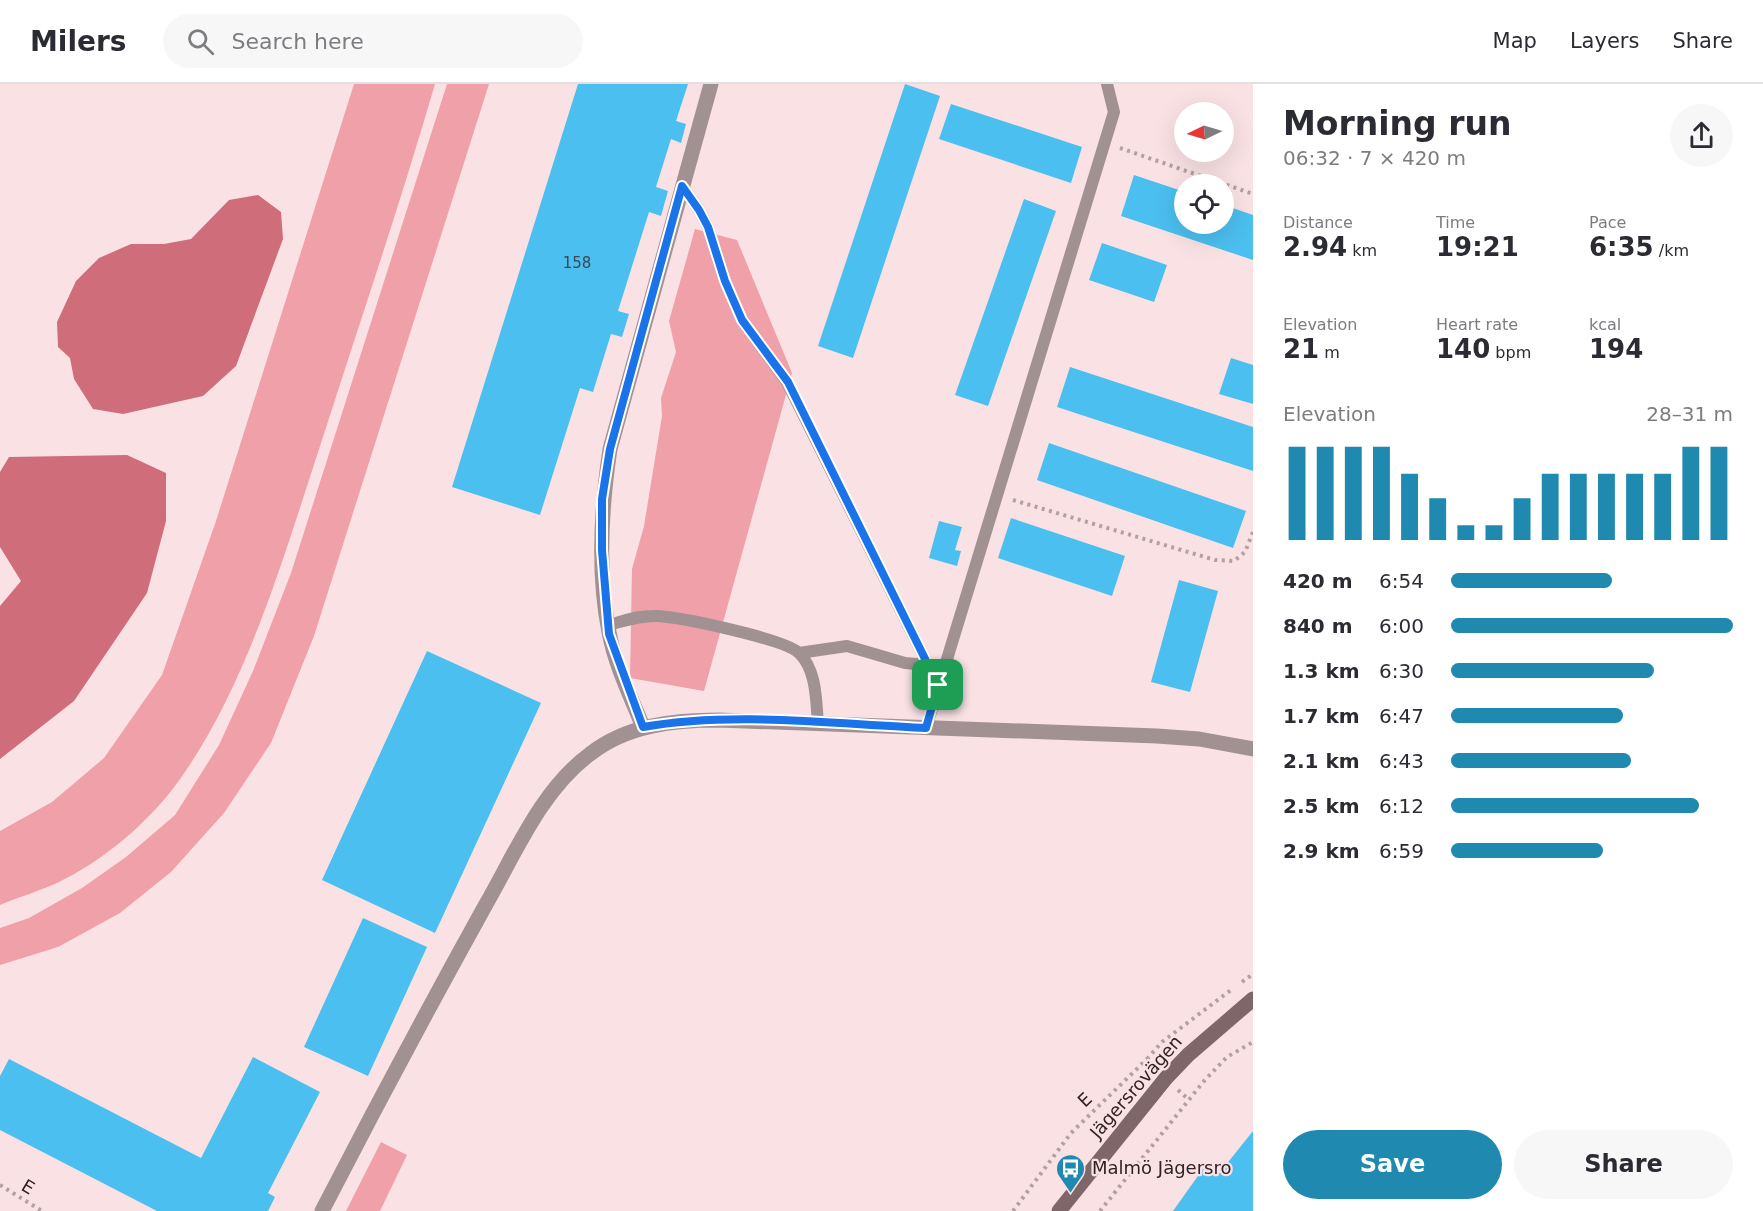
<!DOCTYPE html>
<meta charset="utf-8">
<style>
body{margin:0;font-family:"DejaVu Sans",sans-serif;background:#f7f7f7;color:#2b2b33;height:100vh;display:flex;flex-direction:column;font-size:22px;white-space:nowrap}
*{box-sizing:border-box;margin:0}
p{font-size:20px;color:#7c7c81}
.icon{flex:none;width:33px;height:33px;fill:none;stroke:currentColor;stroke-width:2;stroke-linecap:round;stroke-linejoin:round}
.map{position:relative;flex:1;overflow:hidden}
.details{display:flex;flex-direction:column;background:#fff;width:510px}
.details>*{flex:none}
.needle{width:39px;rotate:265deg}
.tools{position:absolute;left:1174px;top:18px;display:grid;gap:12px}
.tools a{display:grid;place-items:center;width:60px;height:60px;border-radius:50%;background:#fff;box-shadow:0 6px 24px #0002;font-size:30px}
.pin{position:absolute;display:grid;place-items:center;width:51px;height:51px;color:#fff;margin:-26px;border-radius:12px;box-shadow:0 3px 9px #0006}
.round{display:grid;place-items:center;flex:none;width:63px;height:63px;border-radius:32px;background:#f7f7f7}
.summary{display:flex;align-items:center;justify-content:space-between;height:102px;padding:0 30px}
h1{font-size:33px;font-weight:600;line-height:45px}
.stats{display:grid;grid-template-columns:repeat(3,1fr);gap:9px;height:102px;padding:6px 30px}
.stats div{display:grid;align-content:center}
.stats b{font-size:26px;font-weight:600}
.stats small{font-size:16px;font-weight:400}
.stats p{font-size:16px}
.chart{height:168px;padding:12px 30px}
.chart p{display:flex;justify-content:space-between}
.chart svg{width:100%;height:108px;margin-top:6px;stroke:#1f89b0;stroke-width:6}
.primary-button{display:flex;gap:12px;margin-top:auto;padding:12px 30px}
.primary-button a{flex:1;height:69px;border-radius:36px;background:#1f89b0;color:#fff;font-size:24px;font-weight:600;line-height:69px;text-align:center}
.primary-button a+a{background:#f7f7f7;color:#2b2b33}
ul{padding:0 30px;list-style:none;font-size:20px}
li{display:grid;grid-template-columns:96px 72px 1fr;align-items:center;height:45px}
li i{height:15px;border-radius:8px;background:#1f89b0}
header{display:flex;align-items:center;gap:36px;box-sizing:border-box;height:84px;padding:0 30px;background:#fff;border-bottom:2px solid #e1e1e2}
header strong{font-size:28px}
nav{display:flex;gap:33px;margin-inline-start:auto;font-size:21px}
.search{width:420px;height:54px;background:#f7f7f7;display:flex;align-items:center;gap:15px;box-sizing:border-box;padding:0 21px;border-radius:33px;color:#7c7c81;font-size:22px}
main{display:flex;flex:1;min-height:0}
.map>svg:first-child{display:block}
</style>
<header>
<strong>Milers</strong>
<div class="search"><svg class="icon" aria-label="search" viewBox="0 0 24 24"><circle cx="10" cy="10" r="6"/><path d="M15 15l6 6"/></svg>Search here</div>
<nav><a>Map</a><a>Layers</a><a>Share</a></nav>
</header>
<main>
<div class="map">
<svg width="1253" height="1127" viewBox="0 0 1253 1127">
<rect width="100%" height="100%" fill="#fae2e4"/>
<path fill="#efa0a9" d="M354 0H435C400 120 360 238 322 356 284 471 244 615 168 711 139 746 100 778 59 798 40 807 19 813 0 821V747L52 718 104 674 162 591 216 437Z
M447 0H489L314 552 271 659 224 729 171 788 120 829 58 863 0 881V844L29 834 82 804 126 773 175 731 219 661 253 587 291 489Z
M695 145 737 156 792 289 704 607 630 594 632 485 644 442 662 332 661 314 676 268 669 237Z
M381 1058 407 1071 380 1127H346Z"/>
<path fill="#cf6d7b" d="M258 111 281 128 283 155 236 282 203 312 123 330 93 325 74 295 70 274 58 263 57 238 76 197 99 174 131 160H164L191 155 229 116Z
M127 371 166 389V437L147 509 74 617 0 675V522L21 497 0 463V388L9 373Z"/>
<path fill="#4bbfef" d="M578 0H688L676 37 686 40 681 59 671 55 656 103 668 107 661 132 649 128 618 227 629 230 622 253 611 250 593 308 580 304 540 431 452 403Z
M905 0 940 12 853 274 818 262Z
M951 20 1082 63 1071 99 939 55Z
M1134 91 1185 108V140H1224V121L1253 131V176L1121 132Z
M1024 115 1056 127 988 322 955 311Z
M1102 159 1167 181 1154 218 1089 196Z
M1231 274 1253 281V320L1219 310Z
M1070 283 1253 343V387L1057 323Z
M1049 359 1246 427 1233 464 1037 396Z
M1011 434 1125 472 1112 512 998 474Z
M939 437 962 443 955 466 961 467 957 482 929 474Z
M1179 496 1218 507 1190 608 1151 598Z
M427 567 541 619 435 849 322 796Z
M363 834 427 863 368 992 304 963Z
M253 973 320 1008 268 1109 275 1113 268 1127H157L0 1046V992L9 975 201 1074Z
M1253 1047V1127H1173L1205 1082 1217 1092Z"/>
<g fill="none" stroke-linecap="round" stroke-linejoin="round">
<path stroke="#b49fa1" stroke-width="4" stroke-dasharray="3 4.5" stroke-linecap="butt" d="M1120 64 1253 110
M1013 416 1215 476 1234 477 1245 468 1253 448
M1242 898 1253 890
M1147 975 1162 958 1231 906
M1178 1006 1188 1015
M0 1101 42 1127
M1013 1127 1071 1049 1147 975 1154 982
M1100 1127 1204 997 1227 973 1253 958"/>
<path stroke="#a29192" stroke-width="12" d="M682 102 699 126 708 143 725 197 742 236 787 298 938 601
M608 541C624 537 640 531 657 532 680 533 785 555 799 569 817 586 816 618 818 640
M799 569 847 562 905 579 928 581
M926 644 1114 28 1107 0"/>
<path stroke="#a29192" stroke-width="15" d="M643 643C631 613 615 581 609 548 597 488 601 425 610 365L711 0
M322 1127C375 1024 429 923 485 822 515 770 541 706 590 670 627 641 674 636 719 636L1157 652 1199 655 1253 665"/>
<path stroke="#7f6769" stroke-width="15" d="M1059 1127 1166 994 1188 971 1253 915"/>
</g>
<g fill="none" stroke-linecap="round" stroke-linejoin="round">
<defs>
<path id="route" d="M682 102 699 126 708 143 725 197 742 236 788 298 938 601 926 644C833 640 734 627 643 643L609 550 602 466V415L610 365Z"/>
</defs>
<use href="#route" stroke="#fff" stroke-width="12"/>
<use href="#route" stroke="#1a73e8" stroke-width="8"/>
</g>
<defs>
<symbol id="bus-pin" viewBox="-11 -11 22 30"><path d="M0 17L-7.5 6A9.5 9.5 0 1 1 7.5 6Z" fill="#1f89b0" stroke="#fae2e4"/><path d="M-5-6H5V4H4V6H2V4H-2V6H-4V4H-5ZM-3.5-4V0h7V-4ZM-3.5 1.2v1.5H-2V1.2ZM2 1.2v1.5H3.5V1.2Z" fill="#fff"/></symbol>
</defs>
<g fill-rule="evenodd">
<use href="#bus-pin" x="1054" y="1068" width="33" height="45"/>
</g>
<g text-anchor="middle" stroke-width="4.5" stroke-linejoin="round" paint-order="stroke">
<g font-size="15" fill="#384957">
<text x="577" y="184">158</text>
</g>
<g font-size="18" fill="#312224" stroke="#fae2e4">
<text transform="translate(1136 1003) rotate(-49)" y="6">Jägersrovägen</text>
<text transform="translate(1085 1016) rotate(-44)" y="6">E</text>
<text transform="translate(28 1103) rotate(31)" y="6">E</text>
</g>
<g font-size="18" fill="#312224" stroke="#fae2e4" text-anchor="start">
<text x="1092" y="1090">Malmö Jägersro</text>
</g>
</g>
</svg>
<div class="tools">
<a><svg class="needle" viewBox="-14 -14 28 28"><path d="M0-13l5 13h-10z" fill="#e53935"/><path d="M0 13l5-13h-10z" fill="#7c7c81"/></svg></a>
<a><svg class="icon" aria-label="locate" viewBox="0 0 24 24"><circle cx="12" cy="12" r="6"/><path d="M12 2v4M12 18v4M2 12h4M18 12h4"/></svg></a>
</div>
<div class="pin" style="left:938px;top:601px;background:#1e9e55"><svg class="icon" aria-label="arrive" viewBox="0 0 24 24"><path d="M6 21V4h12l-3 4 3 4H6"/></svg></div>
</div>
<section class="details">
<div class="summary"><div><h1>Morning run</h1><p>06:32 · 7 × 420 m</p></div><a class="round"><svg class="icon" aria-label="share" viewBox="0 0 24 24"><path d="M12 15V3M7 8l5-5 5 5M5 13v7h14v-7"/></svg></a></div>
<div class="stats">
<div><p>Distance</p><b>2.94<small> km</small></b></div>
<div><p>Time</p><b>19:21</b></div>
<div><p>Pace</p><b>6:35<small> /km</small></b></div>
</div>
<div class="stats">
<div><p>Elevation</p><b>21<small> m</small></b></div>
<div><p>Heart rate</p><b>140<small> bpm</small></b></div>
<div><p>kcal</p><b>194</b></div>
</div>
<div class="chart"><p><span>Elevation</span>28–31 m</p>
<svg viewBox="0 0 160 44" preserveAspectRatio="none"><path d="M5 44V6M15 44V6M25 44V6M35 44V6M45 44V17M55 44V27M65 44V38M75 44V38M85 44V27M95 44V17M105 44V17M115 44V17M125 44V17M135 44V17M145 44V6M155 44V6"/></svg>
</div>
<ul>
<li><b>420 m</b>6:54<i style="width:57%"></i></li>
<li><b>840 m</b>6:00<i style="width:100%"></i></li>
<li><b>1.3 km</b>6:30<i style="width:72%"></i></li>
<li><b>1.7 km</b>6:47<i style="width:61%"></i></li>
<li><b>2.1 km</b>6:43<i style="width:64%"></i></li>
<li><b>2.5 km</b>6:12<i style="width:88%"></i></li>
<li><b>2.9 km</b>6:59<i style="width:54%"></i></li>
</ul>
<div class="primary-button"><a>Save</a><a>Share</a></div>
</section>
</main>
